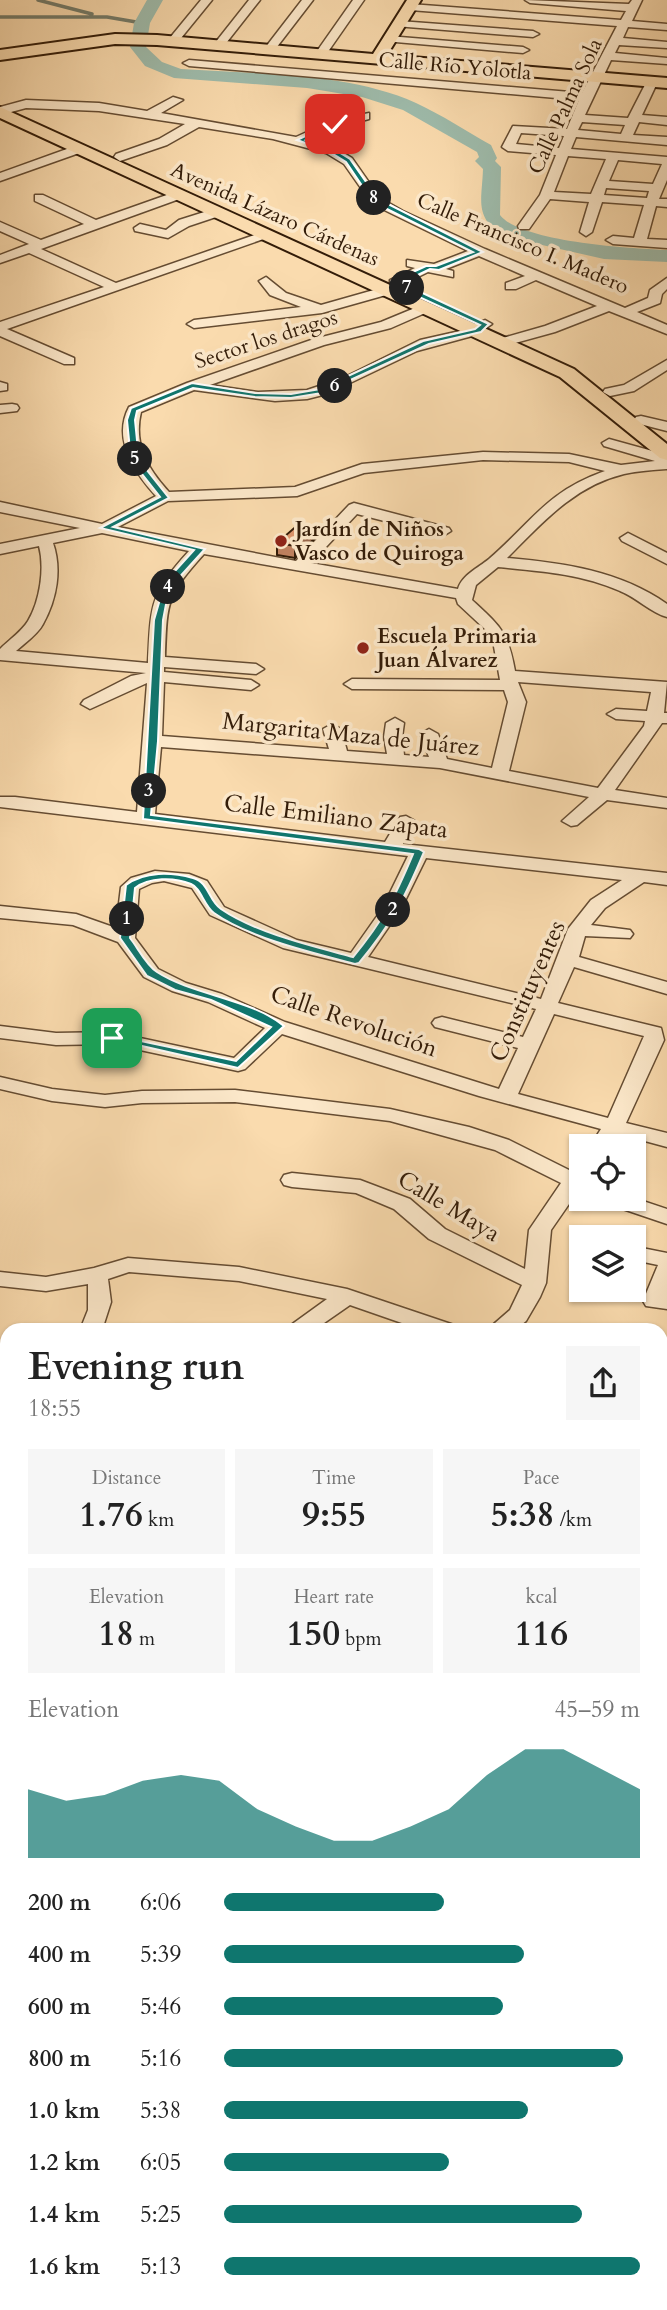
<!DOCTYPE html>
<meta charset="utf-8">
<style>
body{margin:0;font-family:Cardo,serif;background:#f6f6f6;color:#222;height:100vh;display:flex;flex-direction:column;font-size:26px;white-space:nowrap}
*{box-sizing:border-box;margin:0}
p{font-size:23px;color:#767676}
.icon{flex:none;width:38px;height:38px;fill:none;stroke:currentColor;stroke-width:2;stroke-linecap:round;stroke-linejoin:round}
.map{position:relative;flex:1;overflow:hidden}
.panel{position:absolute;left:0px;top:1323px;width:668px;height:987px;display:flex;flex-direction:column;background:#fff;border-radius:21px 21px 0 0;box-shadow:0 2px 5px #0004}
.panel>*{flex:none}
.fabs{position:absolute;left:569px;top:1134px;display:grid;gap:14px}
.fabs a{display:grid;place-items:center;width:77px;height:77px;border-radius:0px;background:#fff;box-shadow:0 2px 5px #0004;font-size:35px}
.pin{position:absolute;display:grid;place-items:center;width:60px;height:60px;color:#fff;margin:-30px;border-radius:14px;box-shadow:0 4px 10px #0006}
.km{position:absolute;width:35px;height:35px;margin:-18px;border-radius:50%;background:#222;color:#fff;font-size:19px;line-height:35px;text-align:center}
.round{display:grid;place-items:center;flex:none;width:74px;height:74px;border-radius:0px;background:#f6f6f6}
.headline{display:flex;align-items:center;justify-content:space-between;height:119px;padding:0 28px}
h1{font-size:38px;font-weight:700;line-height:52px}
.figures{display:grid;grid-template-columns:repeat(3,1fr);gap:10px;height:119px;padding:7px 28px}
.figures div{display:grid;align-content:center;border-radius:0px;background:#f6f6f6;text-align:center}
.figures b{font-size:35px;font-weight:700}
.figures small{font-size:19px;font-weight:400}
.figures p{font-size:19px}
.chart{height:196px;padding:14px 28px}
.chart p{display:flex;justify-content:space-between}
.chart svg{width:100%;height:126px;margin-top:7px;fill:#0f766e;opacity:.7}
ul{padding:0 28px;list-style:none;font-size:23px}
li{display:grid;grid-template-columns:112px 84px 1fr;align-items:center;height:52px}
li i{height:18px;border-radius:9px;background:#0f766e}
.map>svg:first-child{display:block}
</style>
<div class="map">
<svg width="667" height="2310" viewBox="0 0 667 2310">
<rect width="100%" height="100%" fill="#fadbae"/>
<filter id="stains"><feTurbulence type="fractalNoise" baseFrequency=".00286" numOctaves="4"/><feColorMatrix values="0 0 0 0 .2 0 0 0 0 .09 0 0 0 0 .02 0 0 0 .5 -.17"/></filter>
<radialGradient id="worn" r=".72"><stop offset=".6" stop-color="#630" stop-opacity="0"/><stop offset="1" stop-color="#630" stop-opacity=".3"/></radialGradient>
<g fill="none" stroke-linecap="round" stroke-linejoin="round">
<path stroke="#737b6a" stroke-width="3.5" d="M38 0 92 14
M0 17H107L142 23"/>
<path fill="#9ebbab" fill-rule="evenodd" d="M147 0H163L150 23 146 47 162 62 181 69C255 74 347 72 416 103 442 115 466 131 491 145L497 158 495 161 501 167 500 215C520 242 633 249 667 250V262L604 259 502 236C474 215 482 201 483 169L475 161 479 157 477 152 403 110 362 97 307 88 174 78 145 66 130 47 134 23Z"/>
<defs>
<path id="minor" d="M201 0H212L177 43H169V39Z
M249 0H260L223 47H215V43Z
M302 0H313L273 52H265V48Z
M353 0H364L325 56H317L315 54Z
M525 0 629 4 632 0H642L632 21 667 24V30L628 27 623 38 667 42V48L619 45 615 53 667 58V64L611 60 585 115 628 118 648 79H656L658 81 642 115 667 117V125L639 122 633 135 667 137V145L576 137 571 149 667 157V180L659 199H667V207L656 206 647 239 667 240V248L613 244 606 240 613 236 634 238 644 205 602 202 592 232 586 236 580 232 589 202 550 199 529 229H519L518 226 540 195 556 155 508 151 502 147 513 126 567 129 579 100 189 66 183 63 189 60 582 93 617 26 410 10 404 7 410 4 621 20 626 11 530 3ZM582 122 625 125 621 134 578 130ZM521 133 564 136 559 148 516 144ZM568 156 606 159 591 194 554 192ZM618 160 662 164 653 184 609 181ZM606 188 649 191 647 198 604 195Z
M399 21 533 31 539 34 533 37 395 26V22Z
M388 36 523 47 529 50 523 53 384 41V37Z
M173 97 183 100 161 113 296 137 331 121 369 113V119L339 127 309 141 334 147 352 158 380 198 403 211 485 249 625 308 648 298 650 290 667 278V289L662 294 660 303 637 312 667 325V334L609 311 555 332 504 346 499 345V339L545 326 597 306 536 280 516 289H506V283L525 276 479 256 446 269 453 271V277L428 272 400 286H390V280L415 268 407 266V260L434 264 468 251 372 204 344 164 326 153 273 139 199 127 167 145 120 161 114 157 116 154 159 139 185 124 99 111 26 108 0 115V107L26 100 99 103 147 111Z
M78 145 82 146V152L0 181V173Z
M178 191 184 195 182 198 41 249 116 283 263 232 268 231 275 235 7 329 74 358V364H64L0 336V322L104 287 29 253 0 263V255L29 244 0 231V222L41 240 84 224 35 201V195H43L96 220Z
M217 208 222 209V215L189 226 168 238 135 231 134 228 140 224 166 230 179 220Z
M266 277 286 293 321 305 388 286 395 290 393 293 322 313 194 328 187 324 194 320 301 307 270 295 259 281Z
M427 303 434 307 432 310 391 328 324 345 210 385 258 392 307 390 343 378 420 340 460 331 485 320 492 324 476 335 417 351 327 394 307 399 275 401 194 390 141 412C133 445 148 469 169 492L295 487 362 464 483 452 569 454 621 465 655 461 604 446 602 443 609 439 667 455V469C653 470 638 471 624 474 574 486 542 523 507 558 564 563 620 571 667 604V617C651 613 636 597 620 591 582 574 540 571 498 567L476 585 472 600C501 627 508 632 515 671L667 682 664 713H667V723H662L615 790 667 798V808L607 800 577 825 571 826 562 821 589 797 440 768 161 747 155 814 385 842 400 817 406 816 415 821 403 844 667 873V885L644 882 605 908 591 925 630 930 633 934 630 938 585 936 579 957 667 982V994L574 967 558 1003 661 1028 664 1040 626 1123 667 1133V1147L619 1134 611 1146H590L601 1129 479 1096 282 1034 245 1069 238 1071 112 1044 56 1045 0 1038V1026L56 1033 112 1032 234 1058 265 1028 208 1002 172 991 144 977 118 942 73 925 0 918V906L76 914 116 928 121 887 131 878 155 871 189 874 207 881 224 907 297 940 351 953 382 909 408 856 0 807V797H15L137 812 147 683 90 709 81 704 84 700 131 676 146 673 0 660V649C9 640 22 631 28 621 40 601 45 568 39 546L0 554V544L80 528 0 512V502L102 524 156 496C134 472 112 439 129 407L187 383 314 339 381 322ZM483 460 569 462 605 471C546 492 533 521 489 559 478 568 462 575 458 589L311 563 357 514 443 536 451 531 449 528 354 503 349 505 296 561 118 527 168 501 297 496 364 473ZM102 533 189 551C149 595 151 605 148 663L16 651C25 643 38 634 43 624 57 599 62 569 53 543ZM204 554 456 598 458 604 487 631 493 641 500 680 352 679 344 684 352 689 504 690 508 702 492 768 447 759 438 734 429 729 420 734 429 757 404 755 402 737 404 723 395 718 386 723 384 737 387 754 347 751 341 729 332 724 323 729 329 749 162 736 164 682 251 690 259 685 251 680 164 672V667L256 674 264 669 256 664 165 657C167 602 166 596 204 554ZM518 682 651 692 647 711 616 709 607 714 616 719 645 721 644 726 598 788 509 771 526 702ZM426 858 622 880 591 900 568 929 541 999 368 957 401 909ZM164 881 192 888 210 915 283 948 536 1009 523 1037 442 1017 435 1019 432 1023 435 1027 518 1048 499 1089 285 1022 222 994 186 983 158 969 135 938 139 889 152 883ZM554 1014 644 1036 608 1118 518 1094Z
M667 360V370L634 391 610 396 603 392 605 389 624 385Z
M0 382 7 384V390L0 391Z
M12 404 17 405 19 408 17 411 0 413V405Z
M641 416 667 422V431L636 423 634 420 636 417Z
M628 533 667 553V564L622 541 620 538Z
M0 1077 52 1089 105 1095 142 1091 235 1090 390 1109 469 1127 509 1140 571 1171 581 1165V1192L578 1191 551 1230 546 1283 540 1297 526 1321 515 1330H487L510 1310 522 1285 429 1239 394 1209 356 1193 292 1187 284 1185 281 1180 284 1175 292 1173 360 1180 410 1199 445 1229 525 1269 529 1230 561 1183 495 1150 390 1121 235 1102 142 1103 105 1107 52 1101 0 1089Z
M634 1198 667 1209V1224L608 1204 605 1199Z
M637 1247 667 1253V1309L646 1306 643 1301 658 1265 634 1260V1248Z
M128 1258 239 1267 347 1289 454 1325 457 1330H422L350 1305 314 1330H288L291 1325 327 1299 239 1281 129 1272 108 1279 111 1302 102 1330H80L88 1310V1284L46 1291 0 1286V1272L46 1277 94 1268Z
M662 1457H667V1473H662Z
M7 1547V1565L0 1566V1548Z
M0 1767 7 1769V1789L0 1787Z
M662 1818H667V1840H662Z
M662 1921H667V1945L662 1944Z
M0 1960 7 1961V1985L0 1984Z
M662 2289H667V2310H577L581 2303H662Z
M90 2303H120V2310H88Z
M517 2303H547L548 2310H516Z"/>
<path id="major" d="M407 0H421L387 55 667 78V88L157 45 115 44 0 60V50L115 34 157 35 373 54Z
M0 107 574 369 667 444V460L660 458 560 377 0 118Z"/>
</defs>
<use href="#minor" stroke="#654c32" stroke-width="3"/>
<use href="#major" stroke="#331c08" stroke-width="4"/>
<use href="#minor" fill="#fce8ca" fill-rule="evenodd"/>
<use href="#major" fill="#fadbae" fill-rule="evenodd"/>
</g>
<path fill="#bf815f" stroke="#331c08" stroke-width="2" d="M313 527 314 539 295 558 277 555V543Z"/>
<path fill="#9b694d" stroke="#331c08" stroke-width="2" d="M313 527 314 539 295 558V546Z"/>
<path fill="#de966e" stroke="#331c08" stroke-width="2" d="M300 523 313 527 295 546 277 543Z"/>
<path fill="#0f766e" stroke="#fff" stroke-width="2" d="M333 123 338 124 306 140 332 148 350 159 378 199 483 252 439 270 430 269 401 283 489 324 481 332 429 344 322 393 291 398 255 397 193 388 137 411 135 420 139 460 169 498 113 527 205 549 174 583 167 599 163 620 158 741 151 815 419 849 424 852C404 900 392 923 359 963L355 964C313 953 249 938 214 913 204 906 201 888 191 884 174 877 149 877 135 888L130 938C138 948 146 965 157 972 192 995 252 999 284 1026L238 1068 107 1038 112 1035 236 1061 271 1027 211 1000 175 990 147 976 120 938 126 885C145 871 171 872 193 878 209 882 208 900 221 909 256 933 312 946 353 957 383 921 395 897 413 854L143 819 154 620 165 582 194 550 100 528 160 497 131 460 127 420 131 408 192 383 255 393 291 394 320 389 423 341 475 329 480 325 393 285V281L426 266H436L473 252 373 202 346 162 328 151 297 140Z"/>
<g fill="#8f2418" stroke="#fce8ca" stroke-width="2.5">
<circle cx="281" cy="541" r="7"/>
<circle cx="363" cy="648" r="7"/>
</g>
<g text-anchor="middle" stroke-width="7" stroke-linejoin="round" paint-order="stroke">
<g font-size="21" fill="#331c08" stroke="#fce8ca">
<text transform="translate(455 66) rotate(5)" y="7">Calle Río Yolotla</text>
<text transform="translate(565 106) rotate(-65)" y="7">Calle Palma Sola</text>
<text transform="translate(275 214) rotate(24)" y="7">Avenida Lázaro Cárdenas</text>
<text transform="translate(523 243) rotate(23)" y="7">Calle Francisco I. Madero</text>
<text transform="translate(266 339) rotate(-18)" y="7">Sector los dragos</text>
</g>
<g font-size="21" font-weight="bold" fill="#331c08" stroke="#fce8ca" text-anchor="start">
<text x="295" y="536">Jardín de Niños<tspan x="295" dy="24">Vasco de Quiroga</tspan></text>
<text x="377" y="643">Escuela Primaria<tspan x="377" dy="24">Juan Álvarez</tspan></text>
</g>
<g font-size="24" fill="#331c08" stroke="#fce8ca">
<text transform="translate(351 734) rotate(6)" y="8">Margarita Maza de Juárez</text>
<text transform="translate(336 816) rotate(7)" y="8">Calle Emiliano Zapata</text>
<text transform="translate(527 991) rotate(-66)" y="8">Constituyentes</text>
<text transform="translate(354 1021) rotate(19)" y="8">Calle Revolución</text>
<text transform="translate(449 1206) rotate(31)" y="8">Calle Maya</text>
</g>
</g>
<rect width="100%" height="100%" filter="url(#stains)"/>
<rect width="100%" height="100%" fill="url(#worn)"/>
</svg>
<div class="fabs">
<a><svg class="icon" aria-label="locate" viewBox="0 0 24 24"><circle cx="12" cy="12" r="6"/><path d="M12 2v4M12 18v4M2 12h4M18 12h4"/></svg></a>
<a><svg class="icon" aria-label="layers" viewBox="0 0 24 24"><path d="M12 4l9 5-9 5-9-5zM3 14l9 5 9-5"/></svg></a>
</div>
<div class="pin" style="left:112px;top:1038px;background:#1e9e55"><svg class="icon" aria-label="arrive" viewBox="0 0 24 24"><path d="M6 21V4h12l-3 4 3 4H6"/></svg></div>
<div class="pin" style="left:335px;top:124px;background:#d93025"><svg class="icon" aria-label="check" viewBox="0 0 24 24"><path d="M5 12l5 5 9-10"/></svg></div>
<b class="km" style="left:127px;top:919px">1</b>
<b class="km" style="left:393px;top:910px">2</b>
<b class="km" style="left:149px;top:791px">3</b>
<b class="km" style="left:168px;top:587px">4</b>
<b class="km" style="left:135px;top:459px">5</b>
<b class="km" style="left:335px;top:386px">6</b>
<b class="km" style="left:407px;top:288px">7</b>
<b class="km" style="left:374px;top:198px">8</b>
<section class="panel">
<div class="headline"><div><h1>Evening run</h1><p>18:55</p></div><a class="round"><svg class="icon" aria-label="share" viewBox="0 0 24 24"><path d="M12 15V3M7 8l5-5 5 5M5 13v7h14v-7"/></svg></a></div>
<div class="figures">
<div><p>Distance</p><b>1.76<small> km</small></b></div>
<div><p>Time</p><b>9:55</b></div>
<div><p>Pace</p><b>5:38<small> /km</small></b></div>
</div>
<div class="figures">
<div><p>Elevation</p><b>18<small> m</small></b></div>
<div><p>Heart rate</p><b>150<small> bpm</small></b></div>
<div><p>kcal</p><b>116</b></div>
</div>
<div class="chart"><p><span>Elevation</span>45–59 m</p>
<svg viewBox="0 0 160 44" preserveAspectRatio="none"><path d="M0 44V20L10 24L20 22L30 17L40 15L50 17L60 27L70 33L80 38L90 38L100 33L110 27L120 15L130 6L140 6L150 13L160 20V44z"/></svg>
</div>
<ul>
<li><b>200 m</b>6:06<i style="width:53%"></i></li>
<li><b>400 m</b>5:39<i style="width:72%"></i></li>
<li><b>600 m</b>5:46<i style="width:67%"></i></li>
<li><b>800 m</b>5:16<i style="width:96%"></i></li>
<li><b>1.0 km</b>5:38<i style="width:73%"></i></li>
<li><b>1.2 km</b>6:05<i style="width:54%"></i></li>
<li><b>1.4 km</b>5:25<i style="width:86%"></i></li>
<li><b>1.6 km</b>5:13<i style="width:100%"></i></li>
</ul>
</section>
</div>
